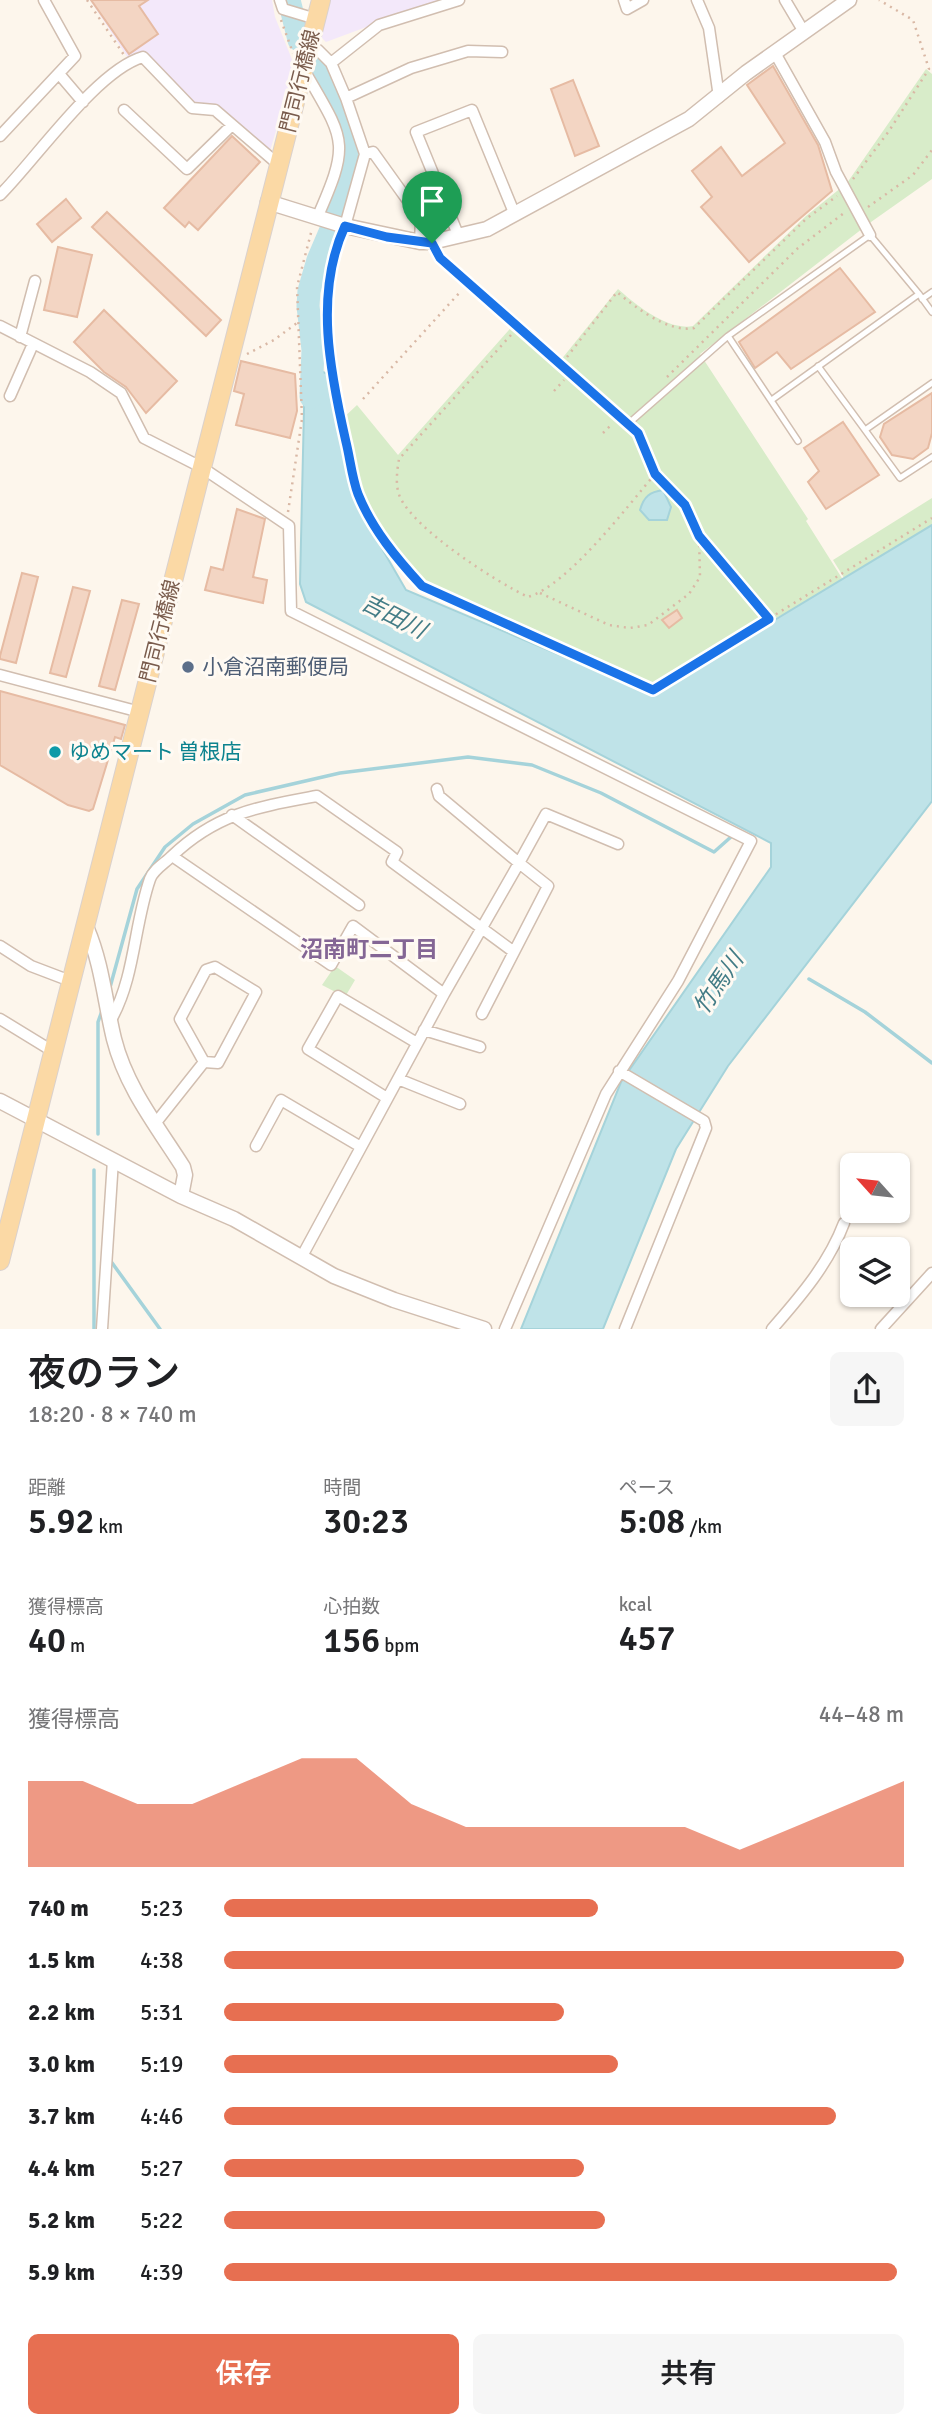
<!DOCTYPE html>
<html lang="ja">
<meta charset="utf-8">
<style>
body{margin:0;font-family:Signika,"Noto Sans JP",sans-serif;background:#f6f6f6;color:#202124;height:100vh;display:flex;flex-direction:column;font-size:26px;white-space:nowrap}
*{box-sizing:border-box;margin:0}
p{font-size:23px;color:#757577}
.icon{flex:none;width:38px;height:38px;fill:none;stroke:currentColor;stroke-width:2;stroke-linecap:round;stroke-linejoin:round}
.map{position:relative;height:1329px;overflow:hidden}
.drawer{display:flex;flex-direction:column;background:#fff;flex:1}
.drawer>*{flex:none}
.needle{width:46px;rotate:297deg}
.fabs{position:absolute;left:840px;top:1153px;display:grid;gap:14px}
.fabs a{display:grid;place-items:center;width:70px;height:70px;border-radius:10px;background:#fff;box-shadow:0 2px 5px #0004;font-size:35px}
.pin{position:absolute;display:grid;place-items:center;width:60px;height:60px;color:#fff;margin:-72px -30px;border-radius:50% 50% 50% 0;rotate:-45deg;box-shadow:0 0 7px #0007}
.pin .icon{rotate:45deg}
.round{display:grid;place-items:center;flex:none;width:74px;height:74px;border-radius:10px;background:#f6f6f6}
.headline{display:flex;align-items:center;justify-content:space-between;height:119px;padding:0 28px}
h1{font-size:38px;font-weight:600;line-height:52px}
.metrics{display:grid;grid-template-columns:repeat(3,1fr);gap:10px;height:119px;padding:7px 28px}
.metrics div{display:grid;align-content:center}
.metrics b{font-size:35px;font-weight:600}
.metrics small{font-size:19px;font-weight:400}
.metrics p{font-size:19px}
.chart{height:196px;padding:14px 28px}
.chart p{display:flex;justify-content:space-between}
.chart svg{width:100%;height:126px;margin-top:7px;fill:#e76f51;opacity:.7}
.cta{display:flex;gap:14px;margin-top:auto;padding:14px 28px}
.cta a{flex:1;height:80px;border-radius:10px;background:#e76f51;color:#fff;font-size:28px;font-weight:600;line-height:80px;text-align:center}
.cta a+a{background:#f6f6f6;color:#202124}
ul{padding:0 28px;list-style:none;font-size:23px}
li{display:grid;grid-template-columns:112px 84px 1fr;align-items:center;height:52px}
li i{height:18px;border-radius:9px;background:#e76f51}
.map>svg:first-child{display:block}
</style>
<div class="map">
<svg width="932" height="1329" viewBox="0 0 932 1329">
<rect width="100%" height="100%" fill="#fdf6ec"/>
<path fill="#f3e8fa" d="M90 0H272L275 17 295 67 270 151 235 124 194 105 144 55 128 58Z
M331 0H439L326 42 321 37Z"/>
<path fill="#d8ecc9" d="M926 69 932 74V179L871 222 700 354 808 519 806 521 845 583 770 621 652 692 414 586 390 559 357 500 340 421 357 405 398 455 516 322 560 361 618 289C636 305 668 331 693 326L806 216 847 183Z
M932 498V527L846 581 833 560Z
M335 966 355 980 345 997 322 985Z"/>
<path fill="#bfe3e8" stroke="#a5d3da" stroke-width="2" d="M305 365 328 374 355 502 406 590 652 694 932 525V801L728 1066 676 1149 603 1329H521L621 1082 771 867V843L306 602 300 584Z
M663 490 671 507 667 520H649L640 510C644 496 650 492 663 490Z"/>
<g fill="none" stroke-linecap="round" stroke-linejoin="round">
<path stroke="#a5d3da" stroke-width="3.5" d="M809 979 865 1012 932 1063
M109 991 137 889 165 847 193 824 245 795 340 773 468 757 532 765 601 793 714 852 732 836
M98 1134V1022L103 1008
M110 1260 160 1329
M94 1329V1170"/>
<path stroke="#bfe3e8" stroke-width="23" d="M289 0 299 40
M311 397 313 350 308 306 309 291 318 260 348 190 354 165 349 141 337 106 313 64"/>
</g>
<path fill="#f3d5c3" stroke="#e6bba3" stroke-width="2" d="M91 0H148L139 6 158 34 129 54Z
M773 66 818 145 832 191 749 262 701 207 712 197 692 171 721 147 742 176 785 143 747 85Z
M573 80 599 146 575 156 551 89Z
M232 136 260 162 198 230 189 222 185 227 164 208Z
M66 199 81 218 52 242 37 224Z
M107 212 221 320 206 336 92 227Z
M58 247 92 255 77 317 44 310Z
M840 268 875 312 791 369 777 352 755 368 739 342Z
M104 310 177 381 146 413 126 387 104 372 74 342Z
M241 361 295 374 297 411 290 438 236 425 244 394 234 391Z
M932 393V433L928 448 913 459 892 455 880 437 884 424Z
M843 422 879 475 826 509 808 482 819 471 804 448Z
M237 509 265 519 253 577 267 580 263 603 205 590 211 567 223 570Z
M22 573 38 577 16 663 0 659V656Z
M73 587 90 591 66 677 50 673Z
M122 600 139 604 115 690 99 686Z
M677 610 682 618 669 628 662 620Z
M0 691 125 725 121 739 115 737 93 809 89 811 68 805 0 765Z"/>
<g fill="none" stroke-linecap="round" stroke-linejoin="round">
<defs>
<path id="service" d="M919 294 932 312
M922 299 932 292
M728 336 798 441
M818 366 865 430 932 383
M628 424 728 336 870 235 919 294 773 399
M865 430 900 478 932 457"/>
<path id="minor" d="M280 0 283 9 316 19
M624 0 627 9 643 0
M697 0 709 28 719 97
M785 0 804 32
M307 49 318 50 331 63 379 25 459 0
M775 53 825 142 836 172 870 235
M331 63 346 98 411 68 468 51 502 52
M304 70C345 141 351 141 317 218
M60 75 83 102
M346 98 365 154 373 152 421 219 420 242
M124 110 187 169 231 126
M0 136 75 56 44 0
M0 195C36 159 97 70 143 57L192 108 215 110 279 165
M345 226 365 154
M459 237 416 132 472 110 515 215
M432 242 440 258 638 433
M0 326 90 372 121 393 144 438 201 467 289 526 291 611 751 841 678 981 606 1094 505 1329
M20 337 35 281
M10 396 33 344
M0 675 140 712
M437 789 439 796 519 863 546 814 618 844
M232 815 359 905
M172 856 331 965 353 926 444 994
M0 946 31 966 73 982
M112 1018C135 976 134 925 150 879 153 870 165 863 172 856 217 813 258 807 317 796L397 852 392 862 514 952
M0 1019 54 1052
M424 1030 480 1047
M619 1071 704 1121 706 1128 625 1329
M398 1079 460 1104
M387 1098 308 1049 338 996 417 1043
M154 1125 204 1062 218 1063 256 992 215 967 206 970 180 1019 204 1062
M256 1146 281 1100 361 1147
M301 1258 444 994 519 863 548 886 482 1014
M102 1329 113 1160
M772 1329C801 1296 829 1263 844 1223
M881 1329 932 1273"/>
<path id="tertiary" d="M268 202 345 226 420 242H432L487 229 689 119 746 73 849 0
M87 929C102 964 105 1002 114 1039 126 1087 157 1126 183 1167L185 1175 181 1196
M0 1101 181 1196 234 1219 334 1276 394 1300 484 1329"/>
<path id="primary" d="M0 1261 321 0"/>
</defs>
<use href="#service" stroke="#d1beb0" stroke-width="8"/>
<use href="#minor" stroke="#d1beb0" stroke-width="13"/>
<use href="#tertiary" stroke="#d1beb0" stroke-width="17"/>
<use href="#primary" stroke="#dad1cd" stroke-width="20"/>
<path stroke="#d9b8a5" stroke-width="2.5" stroke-dasharray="2 5" stroke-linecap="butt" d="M87 0 124 55
M281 20 293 53
M853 179 889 131 929 69 913 20 879 0
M868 207 913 175 932 150
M339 239C312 297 334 388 347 448 351 463 353 481 359 495 373 529 397 559 422 586L653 690 932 518
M511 335 399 459C397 471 395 486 400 497 415 530 495 581 528 597 568 585 626 508 655 474L642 444
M247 354 274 340 297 323
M567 357 617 292C636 308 669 333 694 328L806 219 837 196
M667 377 798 248 844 213
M554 391 564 380
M363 399 461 291
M603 433 611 425
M288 512 302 419 297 287 312 229
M699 536 769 619
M540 593 609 625 630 628 648 625 689 594 700 577 699 536 685 505 655 474"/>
<use href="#service" stroke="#fff" stroke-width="5"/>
<use href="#minor" stroke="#fff" stroke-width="10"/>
<use href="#tertiary" stroke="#fff" stroke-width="14"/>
<use href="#primary" stroke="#fbd9a5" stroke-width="18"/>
</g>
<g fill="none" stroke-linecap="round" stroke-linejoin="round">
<defs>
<path id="route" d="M345 226 387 237 432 243 440 258 638 433 655 474 685 505 699 536 769 619 653 690 422 586C397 559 372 529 358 494 352 478 350 458 346 442 330 372 314 293 345 226Z"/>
</defs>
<use href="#route" stroke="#fff" stroke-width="14"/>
<use href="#route" stroke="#1a73e8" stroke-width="9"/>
</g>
<circle fill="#5c6f8a" stroke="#fffaf3" stroke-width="2.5" cx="188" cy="667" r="7"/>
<circle fill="#0f9aa8" stroke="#fffaf3" stroke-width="2.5" cx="55" cy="752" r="7"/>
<g text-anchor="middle" stroke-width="6" stroke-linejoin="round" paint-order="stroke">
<g font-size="21" fill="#7a5c4d" stroke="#fffaf3">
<text transform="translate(300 81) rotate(-76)" y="7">門司行橋線</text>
<text transform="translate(160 631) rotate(-76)" y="7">門司行橋線</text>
</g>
<g font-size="21" fill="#4e5e75" stroke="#fffaf3" text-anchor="start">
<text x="202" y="674">小倉沼南郵便局</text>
</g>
<g font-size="21" fill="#0d838f" stroke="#fffaf3" text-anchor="start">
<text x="69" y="759">ゆめマート 曽根店</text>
</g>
<g font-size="23" font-style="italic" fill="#437c86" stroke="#fffaf3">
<text transform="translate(394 616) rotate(27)" y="8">吉田川</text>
<text transform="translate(718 983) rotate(-56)" y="8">竹馬川</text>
</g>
<g font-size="23" font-weight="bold" fill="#846695" stroke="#fffaf3">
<text x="369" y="957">沼南町二丁目</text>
</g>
</g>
</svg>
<div class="fabs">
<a><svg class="needle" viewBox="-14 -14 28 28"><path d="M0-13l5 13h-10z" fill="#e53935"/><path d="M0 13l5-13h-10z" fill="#757577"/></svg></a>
<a><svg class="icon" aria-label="layers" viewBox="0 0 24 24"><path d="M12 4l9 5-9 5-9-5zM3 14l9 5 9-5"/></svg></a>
</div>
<div class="pin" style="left:432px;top:243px;background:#1e9e55"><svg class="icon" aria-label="arrive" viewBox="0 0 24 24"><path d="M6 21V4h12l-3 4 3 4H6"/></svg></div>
</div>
<section class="drawer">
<div class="headline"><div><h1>夜のラン</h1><p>18:20 · 8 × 740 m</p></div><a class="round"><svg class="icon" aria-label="share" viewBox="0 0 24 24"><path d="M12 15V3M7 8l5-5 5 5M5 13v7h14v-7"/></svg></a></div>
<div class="metrics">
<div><p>距離</p><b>5.92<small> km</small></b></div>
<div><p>時間</p><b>30:23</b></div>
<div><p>ペース</p><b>5:08<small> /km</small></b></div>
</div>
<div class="metrics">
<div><p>獲得標高</p><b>40<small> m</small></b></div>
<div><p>心拍数</p><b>156<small> bpm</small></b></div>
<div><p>kcal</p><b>457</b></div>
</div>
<div class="chart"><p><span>獲得標高</span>44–48 m</p>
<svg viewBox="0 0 160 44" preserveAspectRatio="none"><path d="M0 44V14L10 14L20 22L30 22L40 14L50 6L60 6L70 22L80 30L90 30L100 30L110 30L120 30L130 38L140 30L150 22L160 14V44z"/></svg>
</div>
<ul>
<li><b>740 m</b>5:23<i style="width:55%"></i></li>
<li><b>1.5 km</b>4:38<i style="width:100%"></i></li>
<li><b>2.2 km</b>5:31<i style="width:50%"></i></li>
<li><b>3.0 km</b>5:19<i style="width:58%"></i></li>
<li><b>3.7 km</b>4:46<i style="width:90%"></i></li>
<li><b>4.4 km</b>5:27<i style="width:53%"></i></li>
<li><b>5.2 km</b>5:22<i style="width:56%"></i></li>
<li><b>5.9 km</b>4:39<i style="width:99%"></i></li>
</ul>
<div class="cta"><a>保存</a><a>共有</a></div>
</section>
